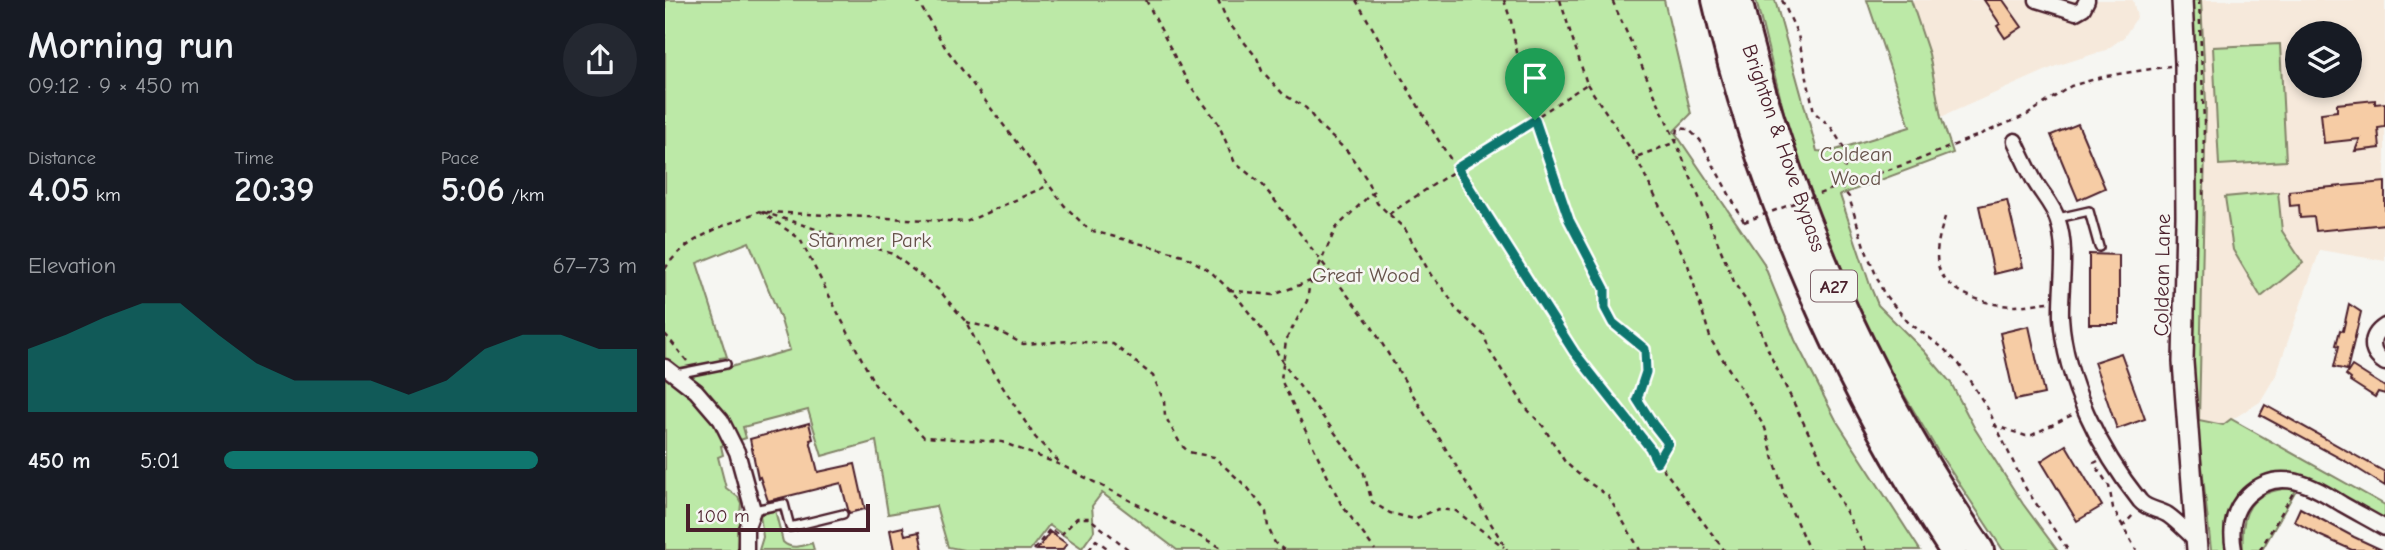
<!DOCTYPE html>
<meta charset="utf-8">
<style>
body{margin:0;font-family:"Comic Neue",sans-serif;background:#242831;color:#f1f3f6;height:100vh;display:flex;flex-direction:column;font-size:26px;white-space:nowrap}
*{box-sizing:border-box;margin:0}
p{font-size:23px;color:#9ea1a6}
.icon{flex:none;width:38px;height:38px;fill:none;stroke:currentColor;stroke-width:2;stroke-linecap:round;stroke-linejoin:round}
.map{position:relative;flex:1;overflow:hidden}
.panel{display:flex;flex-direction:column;background:#171b24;width:665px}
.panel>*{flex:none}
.fabs{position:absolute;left:1620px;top:21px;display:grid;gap:14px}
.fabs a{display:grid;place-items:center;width:77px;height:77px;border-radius:50%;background:#171b24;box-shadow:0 4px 10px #0003;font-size:35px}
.scale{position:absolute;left:21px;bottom:18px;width:184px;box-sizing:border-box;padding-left:7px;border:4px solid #4a1f2b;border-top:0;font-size:19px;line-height:24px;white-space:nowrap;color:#4a1f2b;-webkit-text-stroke:5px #f6f6f2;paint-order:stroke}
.pin{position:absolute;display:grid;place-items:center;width:60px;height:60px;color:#fff;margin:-72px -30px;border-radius:50% 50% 50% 0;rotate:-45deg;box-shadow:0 0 7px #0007}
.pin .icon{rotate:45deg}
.round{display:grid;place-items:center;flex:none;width:74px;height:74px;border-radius:37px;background:#242831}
.head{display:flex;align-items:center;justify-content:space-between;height:119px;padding:0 28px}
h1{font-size:38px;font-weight:800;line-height:52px}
.stats{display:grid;grid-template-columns:repeat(3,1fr);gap:10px;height:119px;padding:7px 28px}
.stats div{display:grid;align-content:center}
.stats b{font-size:35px;font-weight:800}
.stats small{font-size:19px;font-weight:400}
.stats p{font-size:19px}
.chart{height:196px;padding:14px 28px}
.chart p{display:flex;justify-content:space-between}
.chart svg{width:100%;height:126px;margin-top:7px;fill:#0f766e;opacity:.7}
ul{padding:0 28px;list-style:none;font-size:23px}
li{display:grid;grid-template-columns:112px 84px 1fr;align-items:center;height:52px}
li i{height:18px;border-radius:9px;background:#0f766e}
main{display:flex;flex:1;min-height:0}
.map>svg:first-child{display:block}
</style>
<main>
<section class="panel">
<div class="head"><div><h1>Morning run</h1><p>09:12 · 9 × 450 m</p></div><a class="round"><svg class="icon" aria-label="share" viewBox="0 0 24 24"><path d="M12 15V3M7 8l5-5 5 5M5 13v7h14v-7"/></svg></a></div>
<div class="stats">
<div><p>Distance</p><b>4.05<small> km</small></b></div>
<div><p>Time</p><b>20:39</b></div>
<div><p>Pace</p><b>5:06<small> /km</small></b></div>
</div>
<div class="chart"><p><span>Elevation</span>67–73 m</p>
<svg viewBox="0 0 160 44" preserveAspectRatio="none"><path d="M0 44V22L10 17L20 11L30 6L40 6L50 17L60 27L70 33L80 33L90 33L100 38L110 33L120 22L130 17L140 17L150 22L160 22V44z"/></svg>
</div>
<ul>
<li><b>450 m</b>5:01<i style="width:76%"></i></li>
</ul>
</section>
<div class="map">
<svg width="1720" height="550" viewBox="0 0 1720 550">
<rect width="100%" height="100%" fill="#f6f6f2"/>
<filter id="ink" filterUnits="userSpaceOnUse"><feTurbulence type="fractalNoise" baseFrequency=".0143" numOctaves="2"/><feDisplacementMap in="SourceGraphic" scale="14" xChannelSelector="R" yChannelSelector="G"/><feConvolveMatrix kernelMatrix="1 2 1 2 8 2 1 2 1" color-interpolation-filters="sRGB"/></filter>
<g filter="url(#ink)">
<path fill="#f6e9db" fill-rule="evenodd" d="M1246 0H1468L1472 17 1459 37 1441 50 1391 66 1276 117 1264 54Z
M1536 0H1720V261L1655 250 1611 375 1595 402 1558 425 1534 420 1541 103ZM1633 33H1685V86H1633Z"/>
<path fill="#bce9a7" stroke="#838469" stroke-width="2" fill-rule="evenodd" d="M0 0H999L1026 114 1009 131 1098 262 1130 340 1171 420 1255 550H512L437 493 427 506 429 531 417 548 384 525 365 550H299L283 547 271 506 223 514 211 441 157 456 143 410 78 427 81 438 56 446 58 455 53 457 61 488 73 497 76 503 72 550H0ZM84 242 115 317 125 350 62 368 55 358 62 357 32 263Z
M1091 0H1110L1152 151 1164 152 1245 127 1202 0H1246L1264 54 1276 117 1288 153 1175 195 1206 288 1213 305 1259 351 1286 383 1310 429 1358 504 1392 550H1338L1272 450 1200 329 1148 205 1124 133Z
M1522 0H1536L1541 103 1534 420 1558 425 1566 419 1720 505V522C1675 495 1620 445 1573 496L1564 550H1546L1525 356Z
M1615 44 1621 161 1554 165 1548 47Z
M1613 192 1617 231 1638 263 1596 297 1568 250 1560 197Z
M1626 488 1631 490 1597 550H1578C1575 512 1585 491 1626 488Z
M110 510 118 542C126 550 137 546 147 543L149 550H94L98 537 95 515Z"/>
<path fill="#f6cca5" stroke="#4a1f2b" stroke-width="2" d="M1319 0H1338L1357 27 1340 38 1332 26 1335 24Z
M1710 100V104L1720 103V127L1713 128 1715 148 1690 151 1695 139 1659 143 1656 113 1672 111V104Z
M1413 124 1440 188 1413 200 1386 135Z
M1720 182V224L1651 231 1649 217 1635 218 1634 205 1625 206 1624 191Z
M1342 200 1358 267 1329 274 1314 206Z
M1424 254 1454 255V324H1424Z
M1684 304 1696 312 1682 370 1669 367 1674 346 1671 345 1675 330 1678 331Z
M1364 326 1379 394 1350 400 1335 333Z
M1456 353 1480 419 1452 429 1429 362Z
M1687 366 1720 387V394L1713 392 1710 397 1685 381 1686 379 1681 375Z
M1600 405 1720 472V486L1682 462 1595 415Z
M144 423 148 439 145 440 153 472 190 464 200 509 184 513 176 483 103 501 95 477 93 478 85 439Z
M1401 445 1437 506 1412 521 1376 461Z
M1635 508 1689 537 1717 550H1687L1656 536 1629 521Z
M238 527 240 535 254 532 258 550H229L225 530Z
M385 532 402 544 397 550H372Z"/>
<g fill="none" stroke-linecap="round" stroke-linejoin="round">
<defs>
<path id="lane" d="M1393 218 1424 211 1434 247
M11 374 61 364
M88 510 119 504 125 527 178 514"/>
<path id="street" d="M1372 0 1411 12 1418 8 1422 0
M1350 141C1356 154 1362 167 1369 180 1376 193 1389 206 1393 221 1403 251 1395 285 1396 317 1400 381 1435 451 1475 501 1483 510 1494 509 1503 515 1513 522 1522 532 1531 540
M1720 326C1704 336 1704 353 1720 363
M0 367 31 391 56 420 72 452 88 510 81 529V550
M1569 550C1565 529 1567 510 1583 495 1614 465 1648 486 1677 504 1691 512 1706 520 1720 528"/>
<path id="secondary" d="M1517 0 1520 63 1521 217 1518 362 1532 550"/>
<path id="highway" d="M1051 0C1096 196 1178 383 1288 550
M1073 0C1118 196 1202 384 1315 550"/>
</defs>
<use href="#lane" stroke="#4a1f2b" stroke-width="12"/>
<use href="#street" stroke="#4a1f2b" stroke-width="19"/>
<use href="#secondary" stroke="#4a1f2b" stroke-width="24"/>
<use href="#highway" stroke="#4a1f2b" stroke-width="32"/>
<path stroke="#4a1f2b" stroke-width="2.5" stroke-dasharray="5 5" stroke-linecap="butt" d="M252 0 280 47 312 90 399 205 424 230 518 255 545 271 573 298 601 335 627 376 698 470 707 502 725 513 749 519 773 509 791 511 839 547
M481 0 522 81 553 123 570 163 597 184 707 327 842 550
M553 0 563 22 592 58 597 71 618 94 641 108 654 125 683 152 701 178 712 203 740 229 766 275 783 295 790 308 819 335 824 350 861 408 878 426 900 462 919 479 943 496 975 550
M691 0 772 138 909 352 985 448 993 462 1059 550
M839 0 846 21 853 58 863 72 864 91 870 119 904 220 940 289V308L948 323 980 350 981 372 972 399 988 424 1003 443 993 462
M1117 0 1133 35 1149 112 1166 127 1179 148 1180 174 1175 186
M1534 0 1539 122 1538 196
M922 84 971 157 1011 142 947 0
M971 157 1023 265 1046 340 1100 428 1119 494 1144 550
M1175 186 1184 197 1199 246 1219 294 1243 322 1278 348 1294 364 1323 409 1361 489 1403 550
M1175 186 1253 160 1362 115 1406 86 1441 76 1505 66
M709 191 671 228 644 288 642 301 621 340 616 380 676 504 710 550
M95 211 135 239 210 385 259 437 337 442 398 466 561 550
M98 212 228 254 274 290 301 322 321 361 370 437 397 465
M102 212 301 222 384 185
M724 214 922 84 895 0
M1280 217C1275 234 1268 254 1275 271 1285 294 1324 305 1346 306 1359 306 1372 303 1384 302
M1079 222 1035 140 1023 129 1013 128 1011 142 1070 284 1089 313 1106 357 1153 452 1158 468 1201 550
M0 269C20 237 62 225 95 211
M564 290 608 295 648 280
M301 322 329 329 358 344 404 341 448 344 488 376 499 401 500 416 516 445 524 452 549 457 583 488 601 512 603 527 610 543 619 550
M0 334 22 361
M1328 425 1361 436 1367 435 1409 414
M1433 461 1429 463 1444 486 1448 508 1471 550
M1457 527 1469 514
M369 550 385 529 395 536 412 518H424L464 550
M424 550 431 540 445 550
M1595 550 1628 493"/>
<use href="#lane" stroke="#f6f6f2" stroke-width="7"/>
<use href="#street" stroke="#f6f6f2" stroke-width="14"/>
<use href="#secondary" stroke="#f6f6f2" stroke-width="19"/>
<use href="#highway" stroke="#f6f6f2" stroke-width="26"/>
<path stroke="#4a1f2b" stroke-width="2.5" stroke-dasharray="5 5" stroke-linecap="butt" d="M1079 222 1175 186"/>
</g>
</g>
<g fill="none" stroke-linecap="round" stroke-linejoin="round" filter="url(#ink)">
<defs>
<path id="route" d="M870 120 904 220 940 289V308L948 323 980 349 981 372 972 399 988 424 1003 443 992 462 985 448 909 352 792 168Z"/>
</defs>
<use href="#route" stroke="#fff" stroke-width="14"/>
<use href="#route" stroke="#0f766e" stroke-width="9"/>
</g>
<g text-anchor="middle" stroke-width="5" stroke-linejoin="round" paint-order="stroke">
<rect fill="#f6f6f2" stroke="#7e6067" stroke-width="2" x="1146" y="270.5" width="46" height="31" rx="5"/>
<g font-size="19" font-weight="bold" fill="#4a1f2b">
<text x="1169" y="293">A27</text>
</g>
<g font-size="21" fill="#4a1f2b" stroke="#f6f6f2">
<text transform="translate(1119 148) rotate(71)" y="7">Brighton &amp; Hove Bypass</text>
<text transform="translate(1497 275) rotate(-89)" y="7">Coldean Lane</text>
</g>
<g font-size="21" fill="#66524a" stroke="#f6f6f2">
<text x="1191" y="161">Coldean<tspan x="1191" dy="24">Wood</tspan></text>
<text x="205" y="247">Stanmer Park</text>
<text x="701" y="282">Great Wood</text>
</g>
</g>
</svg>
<div class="fabs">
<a><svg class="icon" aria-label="layers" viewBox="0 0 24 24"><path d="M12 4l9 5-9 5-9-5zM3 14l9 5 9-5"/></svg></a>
</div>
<div class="scale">100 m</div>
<div class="pin" style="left:870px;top:120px;background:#1e9e55"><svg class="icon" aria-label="arrive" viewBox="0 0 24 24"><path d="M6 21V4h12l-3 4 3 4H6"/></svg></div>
</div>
</main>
